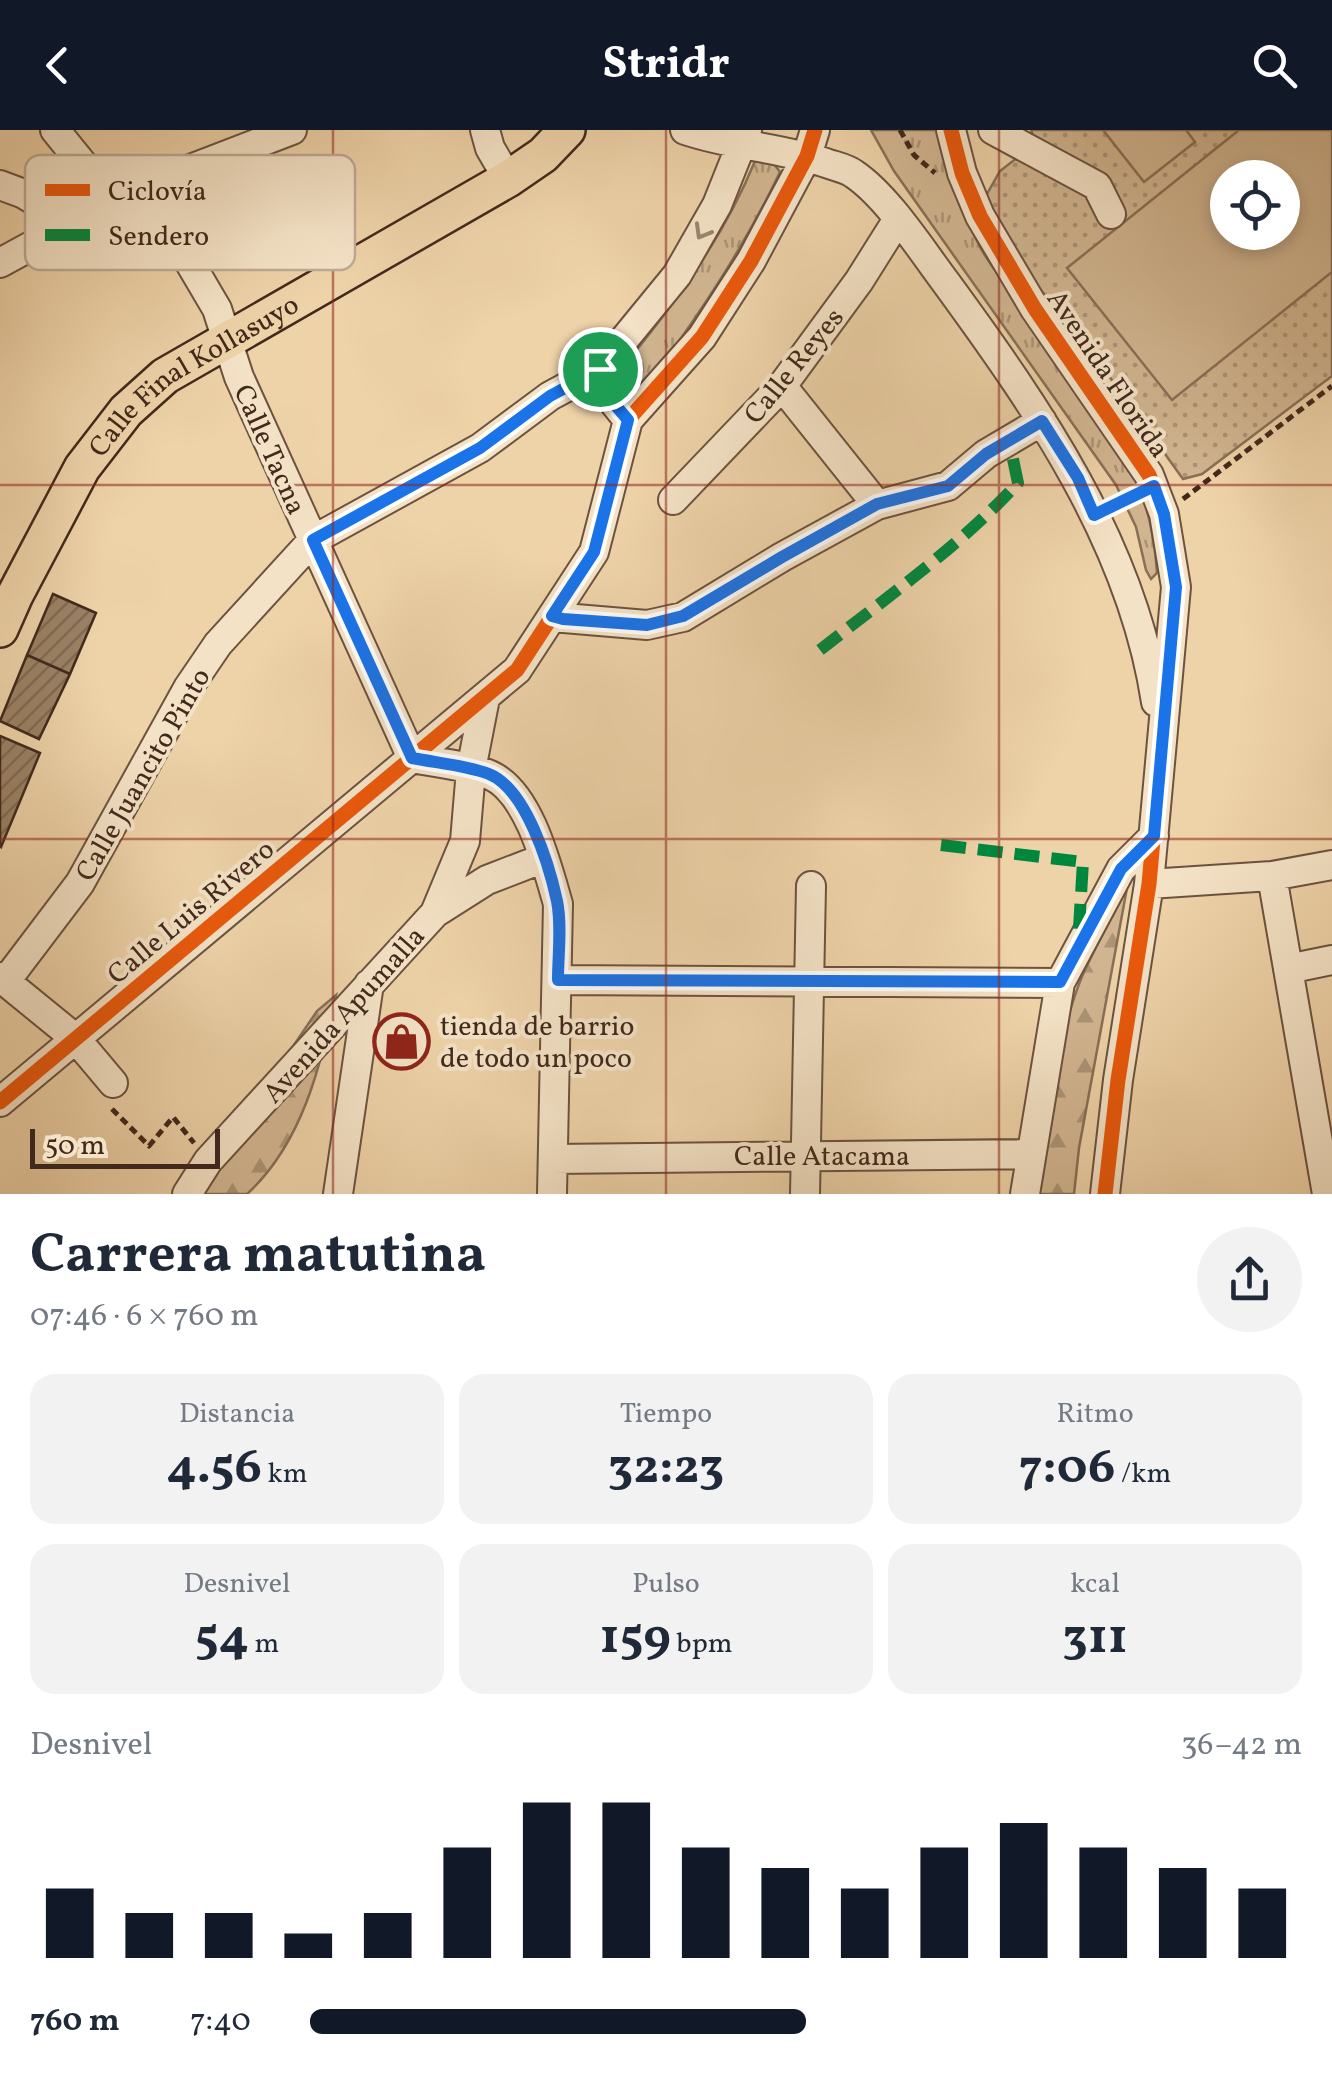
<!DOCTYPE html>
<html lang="es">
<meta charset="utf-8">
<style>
body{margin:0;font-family:Vollkorn,serif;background:#f2f2f3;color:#1f2937;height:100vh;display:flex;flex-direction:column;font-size:38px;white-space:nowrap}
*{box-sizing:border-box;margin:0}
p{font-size:32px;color:#747a83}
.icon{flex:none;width:55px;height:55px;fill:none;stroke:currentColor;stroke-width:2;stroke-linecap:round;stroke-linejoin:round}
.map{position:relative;height:1064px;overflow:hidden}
.side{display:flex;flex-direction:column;background:#fff;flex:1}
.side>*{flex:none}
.buttons{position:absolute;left:1210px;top:30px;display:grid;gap:20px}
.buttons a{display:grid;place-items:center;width:90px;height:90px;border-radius:50%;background:#fff;box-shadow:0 5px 15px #0003;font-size:50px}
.scale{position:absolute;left:30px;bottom:25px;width:190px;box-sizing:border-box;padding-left:10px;border:5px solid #41291c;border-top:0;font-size:28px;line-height:35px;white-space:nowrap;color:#41291c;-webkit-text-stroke:8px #f4e2c6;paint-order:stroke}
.pin{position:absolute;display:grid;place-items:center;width:85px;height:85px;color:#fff;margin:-42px;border:5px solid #fff;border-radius:50%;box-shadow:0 2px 10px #0007}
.round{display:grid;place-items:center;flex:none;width:105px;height:105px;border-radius:52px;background:#f2f2f3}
.head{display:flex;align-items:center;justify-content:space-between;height:170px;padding:0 30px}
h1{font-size:55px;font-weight:700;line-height:75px}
.figures{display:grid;grid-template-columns:repeat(3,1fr);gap:15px;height:170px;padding:10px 30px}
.figures div{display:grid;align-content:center;border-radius:25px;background:#f2f2f3;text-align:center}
.figures b{font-size:50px;font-weight:700}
.figures small{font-size:28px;font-weight:400}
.figures p{font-size:28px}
.chart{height:280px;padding:20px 30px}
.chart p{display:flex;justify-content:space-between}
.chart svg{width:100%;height:180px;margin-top:10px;stroke:#111827;stroke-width:6}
ul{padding:0 30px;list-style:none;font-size:32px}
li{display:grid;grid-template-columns:160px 120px 1fr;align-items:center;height:75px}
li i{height:25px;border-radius:12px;background:#111827}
header{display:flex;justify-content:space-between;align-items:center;height:130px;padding:0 30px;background:#111827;color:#fff;font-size:45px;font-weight:700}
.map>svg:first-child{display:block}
</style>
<header><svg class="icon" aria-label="back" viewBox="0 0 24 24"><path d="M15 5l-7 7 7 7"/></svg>Stridr<svg class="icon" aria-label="search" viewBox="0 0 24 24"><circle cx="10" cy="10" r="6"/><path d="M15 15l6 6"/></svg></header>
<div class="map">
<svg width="1332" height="1064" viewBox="0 0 1332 1064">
<defs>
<pattern id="grass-tufts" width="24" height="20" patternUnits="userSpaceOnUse" patternTransform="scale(2.5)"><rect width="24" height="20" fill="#d1b590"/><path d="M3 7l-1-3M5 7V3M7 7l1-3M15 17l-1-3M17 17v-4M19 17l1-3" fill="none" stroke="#ab9375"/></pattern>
<pattern id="forest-firs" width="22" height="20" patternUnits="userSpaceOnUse" patternTransform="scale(2.5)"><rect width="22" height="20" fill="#d1b590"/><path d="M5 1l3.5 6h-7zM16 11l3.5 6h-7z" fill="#ab9375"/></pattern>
<pattern id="park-dots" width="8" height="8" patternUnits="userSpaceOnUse" patternTransform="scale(2.5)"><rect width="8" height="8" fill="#d1b590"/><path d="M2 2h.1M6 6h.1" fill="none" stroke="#ab9375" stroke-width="1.8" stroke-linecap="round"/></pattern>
<pattern id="building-hatch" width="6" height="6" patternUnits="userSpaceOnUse" patternTransform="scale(2.5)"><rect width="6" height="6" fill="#9b8165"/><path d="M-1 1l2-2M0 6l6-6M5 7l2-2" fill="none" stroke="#806a52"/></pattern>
</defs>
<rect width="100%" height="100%" fill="#eed2a8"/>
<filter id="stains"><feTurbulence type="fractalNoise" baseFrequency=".002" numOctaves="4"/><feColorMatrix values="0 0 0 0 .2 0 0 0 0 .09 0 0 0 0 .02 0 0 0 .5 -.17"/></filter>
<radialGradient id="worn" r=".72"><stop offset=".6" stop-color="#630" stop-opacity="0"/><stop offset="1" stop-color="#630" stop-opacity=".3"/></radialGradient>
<path fill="url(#grass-tufts)" stroke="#896f56" stroke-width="2.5" d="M871 0H940C951 40 961 80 980 117 993 141 1013 163 1030 185 1095 269 1150 331 1157 443L1151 449 1146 440 1136 397 1116 355 894 41Z
M771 30 780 42C744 118 698 186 649 253 638 254 624 250 622 238 674 175 724 107 755 31Z"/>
<path fill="url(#forest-firs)" stroke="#896f56" stroke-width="2.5" d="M1127 758 1079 1018 1074 1064H1037C1043 1002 1058 906 1081 849 1094 818 1112 788 1127 758Z
M336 865C321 935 302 1014 247 1064H193L317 881Z"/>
<path fill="url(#park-dots)" stroke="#896f56" stroke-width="2.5" fill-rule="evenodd" d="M1031 0H1332V246L1202 344 1183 349 1096 228 1009 121 983 71 1000 41 1036 13ZM1228 48H1282V102H1228Z"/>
<path fill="#d1b590" stroke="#896f56" stroke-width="2.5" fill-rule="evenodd" d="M1103 0H1186L1195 12 1144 52Z
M1239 0H1332V142L1172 270 1067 138ZM1228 48H1282V102H1228Z"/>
<path fill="url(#building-hatch)" stroke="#41291c" stroke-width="2.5" d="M53 464 96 483 70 544 27 525Z
M27 525 70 544 39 609 0 591Z
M0 606 40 623 1 717 0 716Z"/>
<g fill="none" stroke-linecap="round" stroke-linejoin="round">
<defs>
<path id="minor" d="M55 0 94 48 157 77 217 179 239 247 412 628
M485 0 490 18 508 49
M685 0C731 16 780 17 826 33 834 36 846 38 854 44 888 67 922 121 947 154 1039 280 1132 414 1156 572
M951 0 962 43 980 86 1035 179 1149 345 1164 384 1176 457 1149 754 1118 950 1105 1064
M993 0 1097 56 1111 84
M0 55 24 64 70 92
M0 133 128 63 292 0
M600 239 607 264 628 290
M782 256 877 375
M673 370 782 256 859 151 898 89
M552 487 647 495 683 487 782 427 877 375 948 356 986 324 1042 291
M412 628C437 633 467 635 490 645 529 662 547 736 558 774L552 1064
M1272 746 1327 1064
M1149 754 1272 746 1332 735
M435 783 487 750 544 728
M1288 839 1332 830
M0 847 76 909 113 953
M558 850 1060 853
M5 852 80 753 188 558 218 514 313 410 480 318 550 266 600 239 677 145 717 75 747 0
M0 972 517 540 594 422 628 290 702 207 751 131 807 26 815 0
M553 1029 1030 1024
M187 1064 208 1031 435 783 465 711 471 640 485 568
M338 1064 369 854
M805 1064 811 756
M1025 1064 1060 853 1121 739 1154 706"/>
<g id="major">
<path id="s1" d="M0 499 15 465 82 338 126 281 165 246 508 49 543 25 567 0"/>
</g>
</defs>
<use href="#minor" stroke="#6c533f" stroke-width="32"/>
<use href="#major" stroke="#41291c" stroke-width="40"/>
<path stroke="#41291c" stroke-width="5" stroke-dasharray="8 5" stroke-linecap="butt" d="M900 0 914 25 935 43
M1183 369 1332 256
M112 979 149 1016 173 987 194 1013"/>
<use href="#minor" stroke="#f4e2c6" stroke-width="28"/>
<use href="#major" stroke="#eed2a8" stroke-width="35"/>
<path stroke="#00873e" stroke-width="12" stroke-dasharray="25 12" stroke-linecap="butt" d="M820 520C887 467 960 416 1018 353L1009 310
M941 715 1083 732 1078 815"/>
<defs>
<path id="cycleway" d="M951 0 962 43 980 86 1035 179 1149 345 1164 384 1176 457 1149 754 1118 950 1105 1064
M0 972 517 540 594 422 628 290 702 207 751 131 807 26 815 0"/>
</defs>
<use href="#cycleway" stroke="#f4e2c6" stroke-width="21"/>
<use href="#cycleway" stroke="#e8590c" stroke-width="15"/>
</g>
<defs><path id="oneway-chevron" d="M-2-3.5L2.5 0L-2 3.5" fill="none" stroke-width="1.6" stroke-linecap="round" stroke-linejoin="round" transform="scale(2.5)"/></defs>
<use stroke="#9a8671" href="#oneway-chevron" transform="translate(702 102) rotate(120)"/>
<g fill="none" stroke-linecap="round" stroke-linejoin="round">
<defs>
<path id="route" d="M600 239 606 264 628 290 594 422 552 486 563 489 647 495 683 486 782 427 877 374 948 356 986 324 1042 291 1078 348 1094 385 1154 356 1164 384 1176 457 1154 706 1121 739 1060 852 558 850C558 825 562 796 557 771 549 734 526 659 489 644 465 635 437 633 412 628L313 410 480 318 550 266Z"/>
</defs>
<use href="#route" stroke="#fff" stroke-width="20"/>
<use href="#route" stroke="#1a73e8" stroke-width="12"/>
</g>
<path fill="none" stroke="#8f2418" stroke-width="2.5" stroke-opacity="0.55" d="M333 0V1064M666 0V1064M999 0V1064M0 355H1332M0 709H1332"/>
<defs>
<symbol id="shop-ring" viewBox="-11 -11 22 22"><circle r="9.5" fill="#f4e2c6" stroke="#8f2418" stroke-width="1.5"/><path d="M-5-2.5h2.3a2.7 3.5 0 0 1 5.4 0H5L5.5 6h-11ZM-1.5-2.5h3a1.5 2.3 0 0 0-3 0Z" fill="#8f2418"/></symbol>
</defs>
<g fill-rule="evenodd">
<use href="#shop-ring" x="370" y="880" width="63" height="63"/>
</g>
<g text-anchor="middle" stroke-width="8" stroke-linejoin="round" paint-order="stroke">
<g font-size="28" fill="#41291c" stroke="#f4e2c6">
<text transform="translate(793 235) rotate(-51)" y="10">Calle Reyes</text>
<text transform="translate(1109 243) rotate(56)" y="10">Avenida Florida</text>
<text dy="10" stroke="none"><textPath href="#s1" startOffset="328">Calle Final Kollasuyo</textPath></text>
<text transform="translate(271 319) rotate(66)" y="10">Calle Tacna</text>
<text transform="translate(142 644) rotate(-60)" y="10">Calle Juancito Pinto</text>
<text transform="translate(190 781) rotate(-40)" y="10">Calle Luis Rivero</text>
<text transform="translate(343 884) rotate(-48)" y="10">Avenida Apumalla</text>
<text x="822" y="1035">Calle Atacama</text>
</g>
<g font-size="28" fill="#41291c" stroke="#f4e2c6" text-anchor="start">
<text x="440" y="905">tienda de barrio<tspan x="440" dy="32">de todo un poco</tspan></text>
</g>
</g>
<rect x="25" y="25" width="330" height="115" rx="15" fill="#f4e2c6" stroke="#beaa93" stroke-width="2.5"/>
<rect x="45" y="54" width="45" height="12" fill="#e8590c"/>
<rect x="45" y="99" width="45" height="12" fill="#00873e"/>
<g font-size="28" fill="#41291c">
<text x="108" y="70">Ciclovía</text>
<text x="108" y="115">Sendero</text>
</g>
<rect width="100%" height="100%" filter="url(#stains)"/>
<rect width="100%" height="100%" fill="url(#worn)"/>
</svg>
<div class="buttons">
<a><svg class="icon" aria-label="locate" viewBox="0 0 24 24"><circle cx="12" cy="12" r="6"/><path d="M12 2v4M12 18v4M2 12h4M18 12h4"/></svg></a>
</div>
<div class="scale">50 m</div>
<div class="pin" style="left:600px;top:239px;background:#1e9e55"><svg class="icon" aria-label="arrive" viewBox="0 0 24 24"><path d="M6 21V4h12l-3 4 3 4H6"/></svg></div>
</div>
<section class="side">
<div class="head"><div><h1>Carrera matutina</h1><p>07:46 · 6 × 760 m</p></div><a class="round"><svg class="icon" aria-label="share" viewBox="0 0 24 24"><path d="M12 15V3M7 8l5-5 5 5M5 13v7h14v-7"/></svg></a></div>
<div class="figures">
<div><p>Distancia</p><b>4.56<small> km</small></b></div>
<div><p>Tiempo</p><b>32:23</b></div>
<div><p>Ritmo</p><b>7:06<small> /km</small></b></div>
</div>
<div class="figures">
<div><p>Desnivel</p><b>54<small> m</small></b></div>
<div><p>Pulso</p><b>159<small> bpm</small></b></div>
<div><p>kcal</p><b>311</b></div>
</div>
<div class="chart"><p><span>Desnivel</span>36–42 m</p>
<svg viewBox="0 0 160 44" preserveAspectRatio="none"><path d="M5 44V27M15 44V33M25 44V33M35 44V38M45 44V33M55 44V17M65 44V6M75 44V6M85 44V17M95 44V22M105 44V27M115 44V17M125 44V11M135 44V17M145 44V22M155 44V27"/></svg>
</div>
<ul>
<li><b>760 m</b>7:40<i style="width:50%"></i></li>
</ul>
</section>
